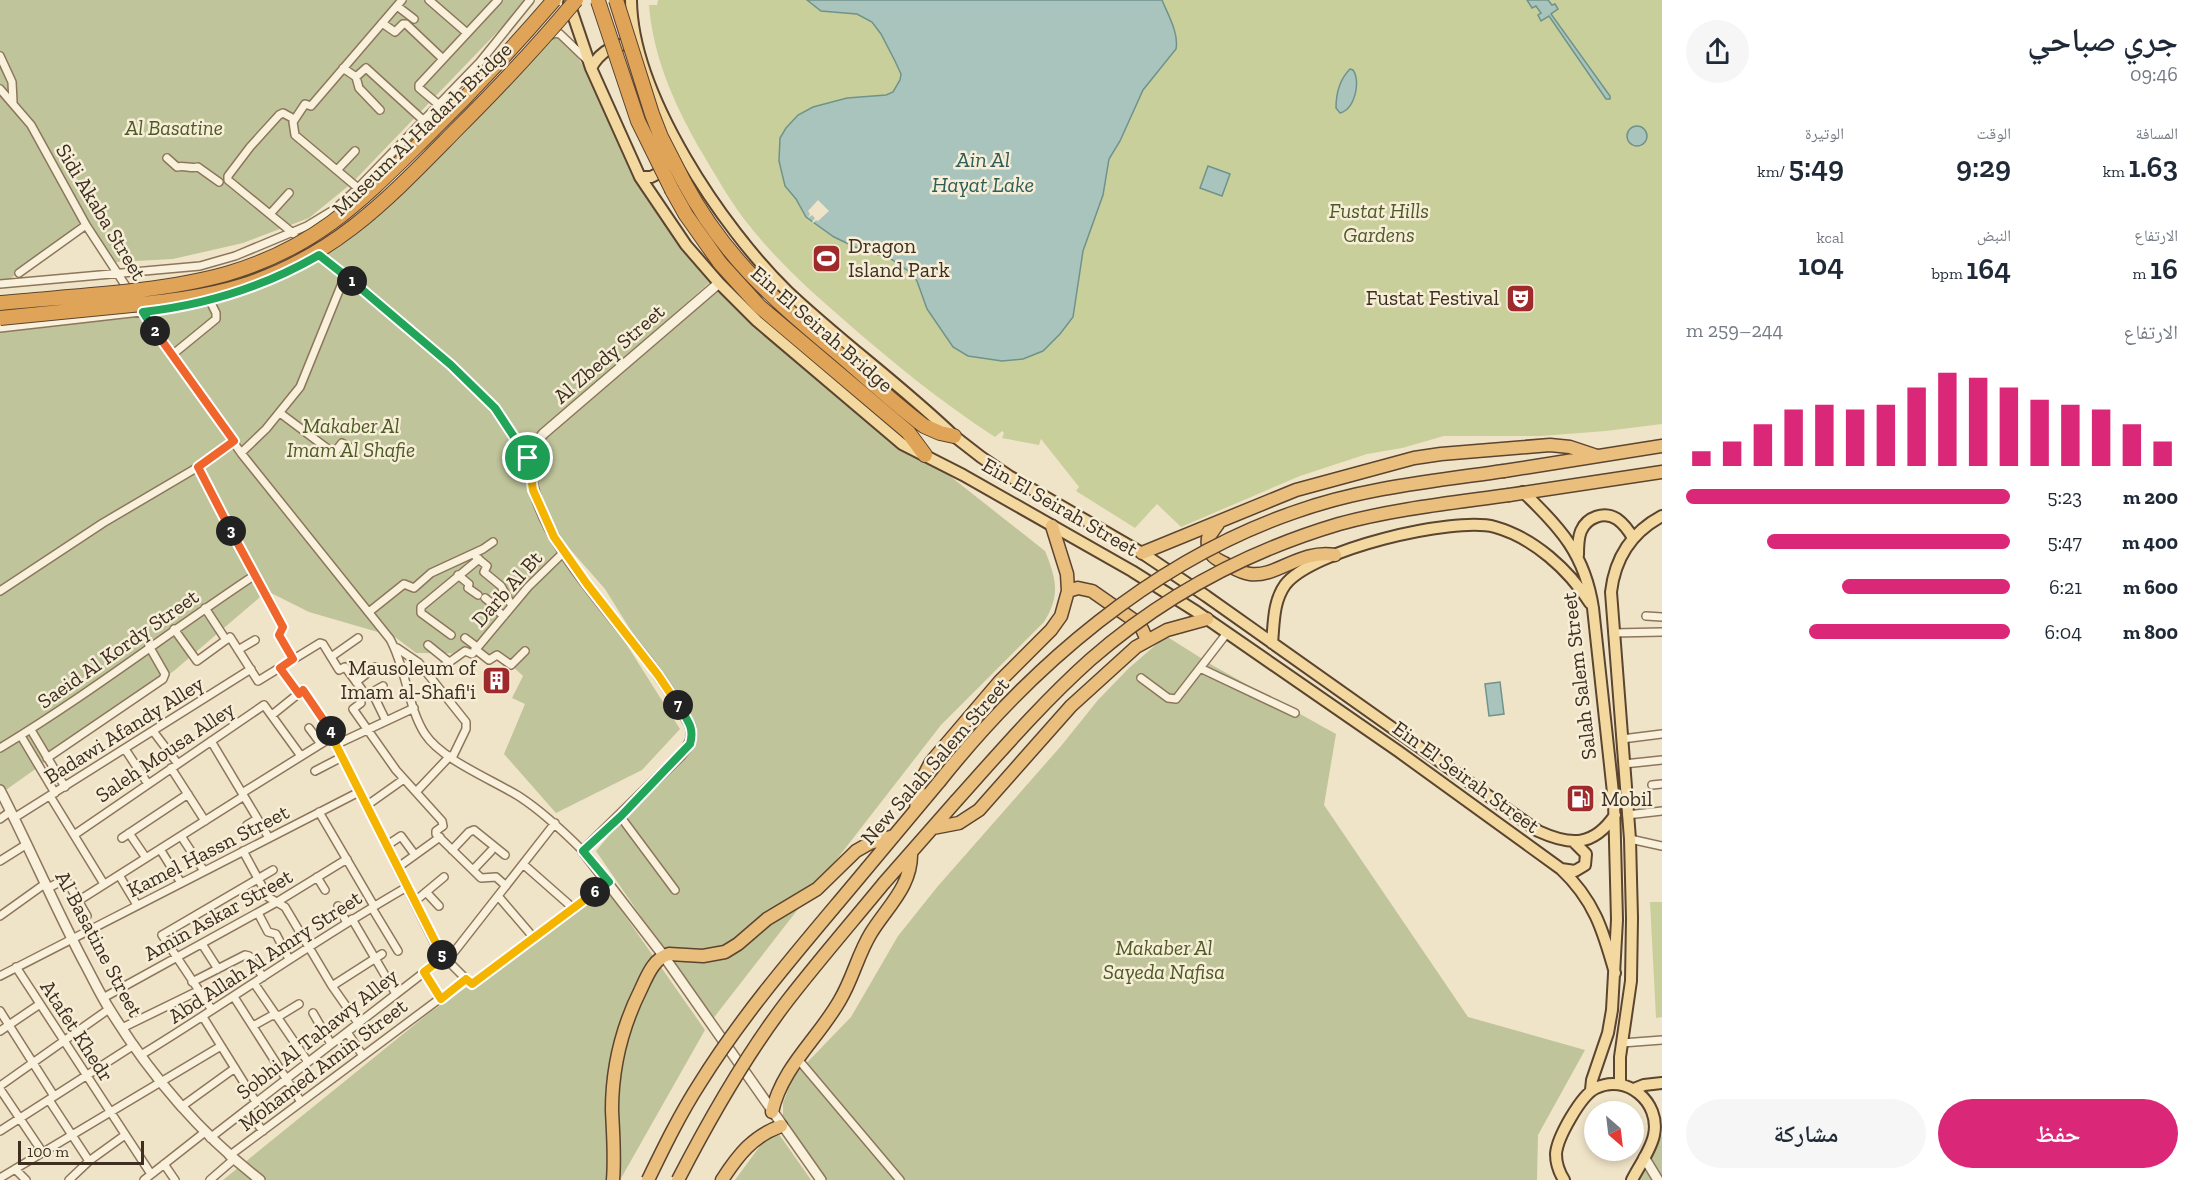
<!DOCTYPE html>
<html lang="ar">
<meta charset="utf-8">
<style>
body{margin:0;font-family:"Zilla Slab","Noto Naskh Arabic",serif;background:#f6f6f7;color:#1f2937;direction:rtl;height:100vh;display:flex;flex-direction:column;font-size:22px;white-space:nowrap}
*{box-sizing:border-box;margin:0}
p{font-size:20px;color:#747a83}
.icon{flex:none;width:33px;height:33px;fill:none;stroke:currentColor;stroke-width:2;stroke-linecap:round;stroke-linejoin:round}
.map{position:relative;flex:1;overflow:hidden;direction:ltr}
.details{display:flex;flex-direction:column;background:#fff;width:540px}
.details>*{flex:none}
.needle{width:39px;rotate:152deg}
.buttons{position:absolute;left:1584px;top:1101px;display:grid;gap:12px}
.buttons a{display:grid;place-items:center;width:60px;height:60px;border-radius:50%;background:#fff;box-shadow:0 3px 9px #0003;font-size:30px}
.scale{position:absolute;left:18px;bottom:15px;width:126px;box-sizing:border-box;padding-left:6px;border:3px solid #3d2e20;border-top:0;font-size:16px;line-height:21px;white-space:nowrap;color:#3d2e20;-webkit-text-stroke:4px #f7eed8;paint-order:stroke}
.pin{position:absolute;display:grid;place-items:center;width:51px;height:51px;color:#fff;margin:-26px;border:3px solid #fff;border-radius:50%;box-shadow:0 2px 6px #0007}
.km{position:absolute;width:30px;height:30px;margin:-15px;border-radius:50%;background:#222;color:#fff;font-size:16px;line-height:30px;text-align:center}
.round{display:grid;place-items:center;flex:none;width:63px;height:63px;border-radius:32px;background:#f6f6f7}
.overview{display:flex;align-items:center;justify-content:space-between;height:102px;padding:0 24px}
h1{font-size:33px;font-weight:600;line-height:45px}
.figures{display:grid;grid-template-columns:repeat(3,1fr);gap:9px;height:102px;padding:6px 24px}
.figures div{display:grid;align-content:center}
.figures b{font-size:30px;font-weight:600}
.figures small{font-size:16px;font-weight:400}
.figures p{font-size:16px}
.chart{height:168px;padding:12px 24px}
.chart p{display:flex;justify-content:space-between}
.chart svg{width:100%;height:108px;margin-top:6px;stroke:#db2777;stroke-width:6}
.button{display:flex;gap:12px;margin-top:auto;padding:12px 24px}
.button a{flex:1;height:69px;border-radius:36px;background:#db2777;color:#fff;font-size:24px;font-weight:600;line-height:69px;text-align:center}
.button a+a{background:#f6f6f7;color:#1f2937}
ul{padding:0 24px;list-style:none;font-size:20px}
li{display:grid;grid-template-columns:96px 72px 1fr;align-items:center;height:45px}
li i{height:15px;border-radius:8px;background:#db2777}
main{display:flex;flex:1;min-height:0}
.map>svg:first-child{display:block}
</style>
<main>
<section class="details">
<div class="overview"><div><h1>جري صباحي</h1><p>09:46</p></div><a class="round"><svg class="icon" aria-label="share" viewBox="0 0 24 24"><path d="M12 15V3M7 8l5-5 5 5M5 13v7h14v-7"/></svg></a></div>
<div class="figures">
<div><p>المسافة</p><b>1.63<small> km</small></b></div>
<div><p>الوقت</p><b>9:29</b></div>
<div><p>الوتيرة</p><b>5:49<small> /km</small></b></div>
</div>
<div class="figures">
<div><p>الارتفاع</p><b>16<small> m</small></b></div>
<div><p>النبض</p><b>164<small> bpm</small></b></div>
<div><p>kcal</p><b>104</b></div>
</div>
<div class="chart"><p><span>الارتفاع</span>244–259 m</p>
<svg viewBox="0 0 160 44" preserveAspectRatio="none"><path d="M5 44V38M15 44V34M25 44V27M35 44V21M45 44V19M55 44V21M65 44V19M75 44V12M85 44V6M95 44V8M105 44V12M115 44V17M125 44V19M135 44V21M145 44V27M155 44V34"/></svg>
</div>
<ul>
<li><b>200 m</b>5:23<i style="width:100%"></i></li>
<li><b>400 m</b>5:47<i style="width:75%"></i></li>
<li><b>600 m</b>6:21<i style="width:52%"></i></li>
<li><b>800 m</b>6:04<i style="width:62%"></i></li>
</ul>
<div class="button"><a>حفظ</a><a>مشاركة</a></div>
</section>
<div class="map">
<svg width="1662" height="1180" viewBox="0 0 1662 1180">
<rect width="100%" height="100%" fill="#f0e4c8"/>
<path fill="#c9cf9b" d="M658 0H1662V424L1606 431 1541 436H1444L1402 448 1367 454 1300 476 1181 527 1157 504 1135 528 1076 491 1079 487 1041 439 1039 445 1002 438 1004 433 1002 431 995 437C941 402 892 362 844 320 808 289 773 257 744 219 727 196 713 171 698 146 673 101 653 56 649 5H657Z
M1650 902H1662V1017L1656 1018Z"/>
<path fill="#bfc49a" d="M0 0H528L352 183 309 218 243 243 173 259 116 262 85 219 0 287Z
M557 35 573 49 584 68 632 176 710 282 535 438 525 462 527 484 548 534 601 604 680 729 642 770 556 813 504 754 525 704 512 698 523 676 499 654 416 653 395 637 309 612 267 591 175 670 3 792 0 787V324L108 312 137 317 257 290 310 262 509 85Z
M719 288 756 323 1045 551C1056 578 1061 595 1044 622L941 725 712 1020 596 851 695 733 605 589 554 531 537 499 532 456 539 443Z
M1166 636 1212 665 1336 734 1324 805 1468 1017 1585 1050 1538 1135 1537 1180H823L783 1121V1103L793 1077 851 1017 898 936 938 886 1061 746 1098 700 1129 668Z
M607 890 705 1030 620 1180H223L429 1013Z
M774 1127 811 1180H735Z
M1662 1134V1180H1633Z"/>
<path fill="#a9c4bc" stroke="#6f938a" stroke-width="1.5" d="M807 0H1162C1168 15 1179 33 1176 49L1143 90 1120 141 1109 159 1103 195 1083 251 1073 317 1060 334 1043 351 1023 359 1002 361 968 356 953 347 927 309 917 281 911 273 891 259 855 247 834 237 806 217 796 199 785 186 779 161 780 138 786 128 798 115 813 107 847 98 886 95 893 92 900 80 901 74 895 61 881 34 872 22 857 14 821 11Z
M1527 0H1548L1552 5 1555 4 1558 9 1551 14 1610 96V99H1606L1549 16 1541 21 1538 15 1541 13 1536 6 1532 8Z
M1350 69 1353 70C1361 81 1355 109 1340 113L1336 108C1336 93 1340 79 1350 69Z
M1627 136a10 10 0 1 1 20 0a10 10 0 1 1-20 0Z
M1208 166 1230 174 1222 196 1200 188Z
M1500 682 1504 714 1489 716 1485 684Z"/>
<path fill="#f0e4c8" d="M818 200 829 211 818 221 816 220 813 223 812 222 815 218 812 215 808 218 810 214 808 211Z"/>
<g fill="none" stroke-linecap="round" stroke-linejoin="round">
<defs>
<path id="minor" d="M429 0 467 33
M397 6 414 19
M382 23 395 32 403 24H406L443 59
M549 36 555 33 560 34 585 58
M0 56 12 82 13 102
M343 68 356 77 366 68 423 120
M356 77 359 88 380 110
M0 89 31 125 86 225 129 291
M439 105 419 88V85L498 0
M167 158 177 167C185 165 190 169 198 167L219 182
M337 170 355 151
M358 188 295 135 293 122 305 104 311 106 402 0
M270 214 289 193
M294 234 228 180V176L250 147 279 115 283 113 294 119
M302 241 372 297 451 365 495 408 528 458
M19 273 86 225
M0 284 200 266 235 256 307 226 335 209 358 188 480 62 530 0
M137 303 241 453 390 639C406 668 408 708 425 734 442 760 493 780 520 797 543 812 563 831 583 851
M0 328 167 309 204 302
M172 355 216 319V313L210 301
M280 413 332 452H335L342 443 351 448
M241 453 266 429 300 387 345 276
M198 467 283 628 279 635 293 659
M476 557 487 566 484 572 501 586 512 606
M458 575 469 584 468 588 478 595
M0 591 103 523 198 467 234 441
M485 598 495 606V609L504 616
M205 608 226 640
M369 612 404 584 414 588 431 573 483 549 493 542
M1646 616 1662 617
M174 629 197 661 230 637 258 681 320 643 323 644 339 670 345 667 366 695
M1613 633 1662 632
M451 635 421 613V607L479 559
M465 638 477 647
M428 645 449 662
M397 648 419 663 466 722V729L452 758
M475 649 489 660 497 655 511 665 525 651
M238 650 255 640
M331 657 358 638
M280 667 299 694
M1200 668 1295 713
M430 676 465 651 472 654 528 587 564 552
M1141 678 1168 698 1176 699 1227 633
M356 682 375 667
M383 686 360 699 361 703 353 709 396 770 442 821 443 826 436 831V834L481 878 496 877 506 886
M372 692 386 721
M272 715 303 690 330 728 332 737 439 952 471 984 609 882
M309 728 321 744
M31 730 65 787
M153 731 178 764
M21 736 55 793
M1622 739 1662 734
M211 741 269 838
M335 745 414 708
M0 748C88 695 169 632 255 575
M125 749 148 784
M47 758 163 679 165 674 149 646
M1624 764 1662 760
M171 768 205 821
M315 771 342 757
M1652 785 1662 784
M416 792 450 756
M242 793 332 737
M50 796 104 884
M366 806 404 779
M319 812 374 906
M1627 815 1662 811
M620 816 675 890
M14 818 251 669
M0 819 11 811
M247 825 257 819
M129 833 146 858
M74 835 264 705 301 756
M181 836 204 871
M122 838 188 794
M1630 839 1662 846
M386 846 401 836 415 855
M160 849 181 883
M452 850 469 832 474 830 505 855
M243 851 268 897 285 907 332 986 358 1023
M0 861 27 844
M523 864 573 908
M397 868 440 837
M473 870 491 851
M119 875 137 905
M317 877 325 890
M48 888 62 881 68 883 87 916
M426 892 439 906
M498 896 534 938
M78 901 244 796
M414 902 444 877
M338 906 347 923
M372 908 398 951
M258 913 268 932 276 934 289 959
M0 916 46 883
M352 919 396 994
M202 944 218 969
M447 961 555 823
M16 967 151 1174
M424 972 441 999
M0 976 359 792
M192 982 245 955 249 956 263 977
M254 983 308 1062
M332 986 382 954
M234 997 301 1102
M103 998 277 902 347 859
M212 1010 162 935 273 870
M0 1011 54 1096
M313 1013 331 1044
M203 1017 256 1102
M253 1026 271 1016 281 1015 299 1004
M122 1028 198 991
M0 1031 40 1004
M347 1032 363 1056
M1622 1043 1662 1040
M141 1055C231 1000 316 939 407 887
M797 1058 900 1180
M0 1086 109 1009
M0 1089 43 1153
M49 1100 89 1161
M181 1107 235 1068
M246 1110 263 1131
M0 1131 134 1045
M210 1138 444 957
M229 1156 466 979
M164 1164 175 1180
M15 1169 26 1180
M0 1178 221 1046
M69 1180 89 1161 125 1135
M144 1180 205 1132
M210 1180 233 1160"/>
<path id="tertiary" d="M719 283 543 434C538 441 530 448 529 457 528 463 530 470 531 475 540 544 618 619 658 675 669 691 680 708 690 725 694 739 689 745 681 755L583 851 663 955 821 1180
M0 790C30 848 55 908 86 966 94 981 101 996 110 1010 151 1076 198 1132 260 1180
M1644 1157 1658 1180"/>
<path id="primary" d="M631 0C632 94 722 228 788 292 841 342 901 385 954 436L981 457 1009 476 1142 553 1206 596 1538 831C1571 846 1593 847 1615 815
M569 3 591 68 640 177 686 245 719 283 757 321 902 444 963 475 1132 571 1197 612 1398 751 1561 869C1594 900 1603 930 1615 973
M591 68C601 50 617 42 637 45
M640 177H651L667 169
M1523 492C1561 528 1585 555 1593 608L1614 802 1617 920 1612 1010 1608 1033 1592 1080 1591 1090
M1578 555C1578 547 1578 538 1581 531 1587 517 1604 511 1617 519 1624 524 1629 531 1633 538
M1272 643C1274 623 1273 602 1285 585 1311 550 1453 516 1495 527 1534 538 1569 570 1590 603
M1561 869 1575 871 1585 865 1586 854 1574 842
M1620 1084V1057L1631 981 1632 918 1630 839 1611 592C1615 558 1632 532 1662 516
M1634 1089 1644 1085 1662 1083
M1564 1180C1559 1172 1556 1163 1556 1154 1557 1138 1581 1095 1596 1088 1626 1073 1661 1102 1654 1135 1651 1150 1639 1166 1632 1180"/>
<path id="trunk" d="M1504 471 1662 446
M1509 495 1662 472
M1218 524 1208 538C1206 552 1213 558 1224 563 1232 567 1241 573 1250 574 1276 578 1300 549 1335 555
M1142 553 1296 490 1414 458 1441 454 1550 445 1570 447 1597 456
M1068 591 1078 588 1092 591 1135 621 1142 629 1147 640
M916 809 919 785 931 762 1000 681 1051 630 1061 616 1068 591 1067 574 1052 526
M933 828 959 823 979 810 1071 706 1136 647 1167 630 1207 619
M868 867 939 782
M884 883 956 801
M772 1112C782 1067 818 1039 840 1000 853 978 858 954 871 933 887 907 912 886 911 853
M613 1180C615 1156 613 1134 612 1110 612 1068 622 1027 641 989 647 976 654 958 669 954L703 956 725 952 738 944 767 919 817 889 856 851 870 843 894 836
M722 1180C738 1155 753 1136 781 1126"/>
<path id="motorway" d="M684 182C726 260 774 299 840 355 868 379 895 404 924 426L940 433 954 436
M672 190 686 215 720 263 759 306 908 432 925 455"/>
</defs>
<use href="#minor" stroke="#8d765c" stroke-width="10"/>
<use href="#tertiary" stroke="#8d765c" stroke-width="12"/>
<use href="#primary" stroke="#5b4430" stroke-width="14"/>
<use href="#trunk" stroke="#5b4430" stroke-width="15"/>
<use href="#motorway" stroke="#5b4430" stroke-width="16"/>
<use href="#minor" stroke="#faf1dc" stroke-width="7"/>
<use href="#tertiary" stroke="#faf1dc" stroke-width="9"/>
<use href="#primary" stroke="#f3d9a0" stroke-width="10"/>
<use href="#trunk" stroke="#eabe7c" stroke-width="12"/>
<use href="#motorway" stroke="#e0a458" stroke-width="14"/>
<defs>
<path id="trunk-bridge" d="M939 782C1031 666 1153 561 1295 512 1362 488 1434 481 1504 471
M956 801C999 753 1042 703 1090 660 1162 597 1248 551 1339 524 1394 509 1452 503 1509 495
M648 1180C664 1147 680 1114 700 1083 748 1006 810 937 868 867
M678 1180C710 1118 745 1056 788 1000 819 960 852 922 884 883"/>
<path id="motorway-bridge" d="M616 0 652 114 661 137 684 182
M598 1 638 121 672 190
M0 303C72 296 157 293 226 274 315 248 359 203 423 140 469 95 512 49 554 0
M0 318C41 314 81 310 122 306 163 302 203 298 242 286 337 255 389 198 456 130 498 88 538 46 576 0"/>
</defs>
<use href="#trunk-bridge" stroke="#5b4430" stroke-width="15" stroke-linecap="butt"/>
<use href="#motorway-bridge" stroke="#5b4430" stroke-width="16" stroke-linecap="butt"/>
<use href="#trunk-bridge" stroke="#eabe7c" stroke-width="12"/>
<use href="#motorway-bridge" stroke="#e0a458" stroke-width="14"/>
</g>
<g fill="none" stroke-linecap="round" stroke-linejoin="round">
<defs>
<path id="split-1" d="M352 281 451 365 495 408 528 458"/>
<path id="split-2" d="M155 331 143 312C206 305 264 287 319 255L352 281"/>
<path id="split-3" d="M155 331 234 441 198 467 231 531"/>
<path id="split-4" d="M231 531 283 627 279 635 293 659 280 668 299 694 303 690 331 731"/>
<path id="split-5" d="M331 731 332 737 442 955"/>
<path id="split-6" d="M442 955 444 957 424 972 441 999 466 979 472 984 595 892"/>
<path id="split-7" d="M595 892 609 882 583 851 621 816 690 744C695 727 687 720 678 705"/>
<path id="split-8" d="M528 458 533 490 554 537 587 584 658 675 678 705"/>
</defs>
<use href="#split-1" stroke="#fff" stroke-width="12"/>
<use href="#split-2" stroke="#fff" stroke-width="12"/>
<use href="#split-3" stroke="#fff" stroke-width="12"/>
<use href="#split-4" stroke="#fff" stroke-width="12"/>
<use href="#split-5" stroke="#fff" stroke-width="12"/>
<use href="#split-6" stroke="#fff" stroke-width="12"/>
<use href="#split-7" stroke="#fff" stroke-width="12"/>
<use href="#split-8" stroke="#fff" stroke-width="12"/>
<use href="#split-1" stroke="#22a559" stroke-width="8"/>
<use href="#split-2" stroke="#22a559" stroke-width="8"/>
<use href="#split-3" stroke="#f0652b" stroke-width="8"/>
<use href="#split-4" stroke="#f0652b" stroke-width="8"/>
<use href="#split-5" stroke="#f5b400" stroke-width="8"/>
<use href="#split-6" stroke="#f5b400" stroke-width="8"/>
<use href="#split-7" stroke="#22a559" stroke-width="8"/>
<use href="#split-8" stroke="#f5b400" stroke-width="8"/>
</g>
<defs>
<symbol id="stadium-square" viewBox="-11 -11 22 22"><rect x="-9" y="-9" width="18" height="18" rx="4" fill="#9e2a2b" stroke="#f7eed8"/><path d="M0-5a6.5 5 0 1 0 0 10a6.5 5 0 1 0 0-10ZM-3.5-1.8h7v3.6h-7Z" fill="#fff"/></symbol>
<symbol id="theatre-square" viewBox="-11 -11 22 22"><rect x="-9" y="-9" width="18" height="18" rx="4" fill="#9e2a2b" stroke="#f7eed8"/><path d="M-5-5.5Q0-4 5-5.5V0Q5 5 0 6Q-5 5-5 0ZM-3.3-2.5H-1v1.5H-3.3ZM1-2.5H3.3v1.5H1ZM-2.8 1Q0 5.5 2.8 1Z" fill="#fff"/></symbol>
<symbol id="building-square" viewBox="-11 -11 22 22"><rect x="-9" y="-9" width="18" height="18" rx="4" fill="#9e2a2b" stroke="#f7eed8"/><path d="M-4-6H4V6H1V3H-1V6H-4ZM-2.5-4.3h1.7v1.8h-1.7ZM.8-4.3h1.7v1.8H.8ZM-2.5-1h1.7V.8h-1.7ZM.8-1h1.7V.8H.8Z" fill="#fff"/></symbol>
<symbol id="fuel-square" viewBox="-11 -11 22 22"><rect x="-9" y="-9" width="18" height="18" rx="4" fill="#9e2a2b" stroke="#f7eed8"/><path d="M-5.5-6h7V0h2V4h1.3V-2.5L3-4.5l.8-.8L6-3V5H2.5V1h-1V6h-7ZM-4.2-4.7v3.2H.2V-4.7Z" fill="#fff"/></symbol>
</defs>
<g fill-rule="evenodd">
<use href="#stadium-square" x="810" y="242" width="33" height="33"/>
<use href="#theatre-square" x="1504" y="282" width="33" height="33"/>
<use href="#building-square" x="480" y="664" width="33" height="33"/>
<use href="#fuel-square" x="1564" y="782" width="33" height="33"/>
</g>
<g text-anchor="middle" stroke-width="5" stroke-linejoin="round" paint-order="stroke">
<g font-size="21" font-style="italic" fill="#4d5a26" stroke="#f7eed8">
<text x="174" y="135">Al Basatine</text>
<text x="1379" y="218">Fustat Hills<tspan x="1379" dy="24">Gardens</tspan></text>
<text x="351" y="433">Makaber Al<tspan x="351" dy="24">Imam Al Shafie</tspan></text>
<text x="1164" y="955">Makaber Al<tspan x="1164" dy="24">Sayeda Nafisa</tspan></text>
</g>
<g font-size="21" fill="#3d2e20" stroke="#f7eed8">
<text transform="translate(422 129) rotate(-44)" y="7">Museum Al Hadarh Bridge</text>
<text transform="translate(101 212) rotate(59)" y="7">Sidi Akaba Street</text>
<text transform="translate(822 329) rotate(41)" y="7">Ein El Seirah Bridge</text>
<text transform="translate(609 354) rotate(-41)" y="7">Al Zbedy Street</text>
<text transform="translate(1060 507) rotate(30)" y="7">Ein El Seirah Street</text>
<text transform="translate(507 589) rotate(-48)" y="7">Darb Al Bt</text>
<text transform="translate(118 649) rotate(-35)" y="7">Saeid Al Kordy Street</text>
<text transform="translate(1579 676) rotate(-97)" y="7">Salah Salem Street</text>
<text transform="translate(124 730) rotate(-32)" y="7">Badawi Afandy Alley</text>
<text transform="translate(165 752) rotate(-34)" y="7">Saleh Mousa Alley</text>
<text transform="translate(935 761) rotate(-49)" y="7">New Salah Salem Street</text>
<text transform="translate(1466 777) rotate(36)" y="7">Ein El Seirah Street</text>
<text transform="translate(208 851) rotate(-27)" y="7">Kamel Hassn Street</text>
<text transform="translate(218 915) rotate(-29)" y="7">Amin Askar Street</text>
<text transform="translate(99 944) rotate(62)" y="7">Al Basatine Street</text>
<text transform="translate(265 957) rotate(-33)" y="7">Abd Allah Al Amry Street</text>
<text transform="translate(77 1031) rotate(57)" y="7">Atafet Khedr</text>
<text transform="translate(317 1034) rotate(-38)" y="7">Sobhi Al Tahawy Alley</text>
<text transform="translate(323 1065) rotate(-37)" y="7">Mohamed Amin Street</text>
</g>
<g font-size="21" fill="#3d2e20" stroke="#f7eed8" text-anchor="start">
<text x="848" y="253">Dragon<tspan x="848" dy="24">Island Park</tspan></text>
<text x="1499" y="305" text-anchor="end">Fustat Festival</text>
<text x="476" y="675" text-anchor="end">Mausoleum of<tspan x="476" dy="24">Imam al-Shafi'i</tspan></text>
<text x="1601" y="806">Mobil</text>
</g>
<g font-size="22" font-style="italic" fill="#2f5d5a" stroke="#f7eed8">
<text x="983" y="167">Ain Al<tspan x="983" dy="25">Hayat Lake</tspan></text>
</g>
</g>
</svg>
<div class="buttons">
<a><svg class="needle" viewBox="-14 -14 28 28"><path d="M0-13l5 13h-10z" fill="#e53935"/><path d="M0 13l5-13h-10z" fill="#747a83"/></svg></a>
</div>
<div class="scale">100 m</div>
<div class="pin" style="left:528px;top:458px;background:#1e9e55"><svg class="icon" aria-label="arrive" viewBox="0 0 24 24"><path d="M6 21V4h12l-3 4 3 4H6"/></svg></div>
<b class="km" style="left:352px;top:281px">1</b>
<b class="km" style="left:155px;top:331px">2</b>
<b class="km" style="left:231px;top:531px">3</b>
<b class="km" style="left:331px;top:731px">4</b>
<b class="km" style="left:442px;top:955px">5</b>
<b class="km" style="left:595px;top:892px">6</b>
<b class="km" style="left:678px;top:705px">7</b>
</div>
</main>
